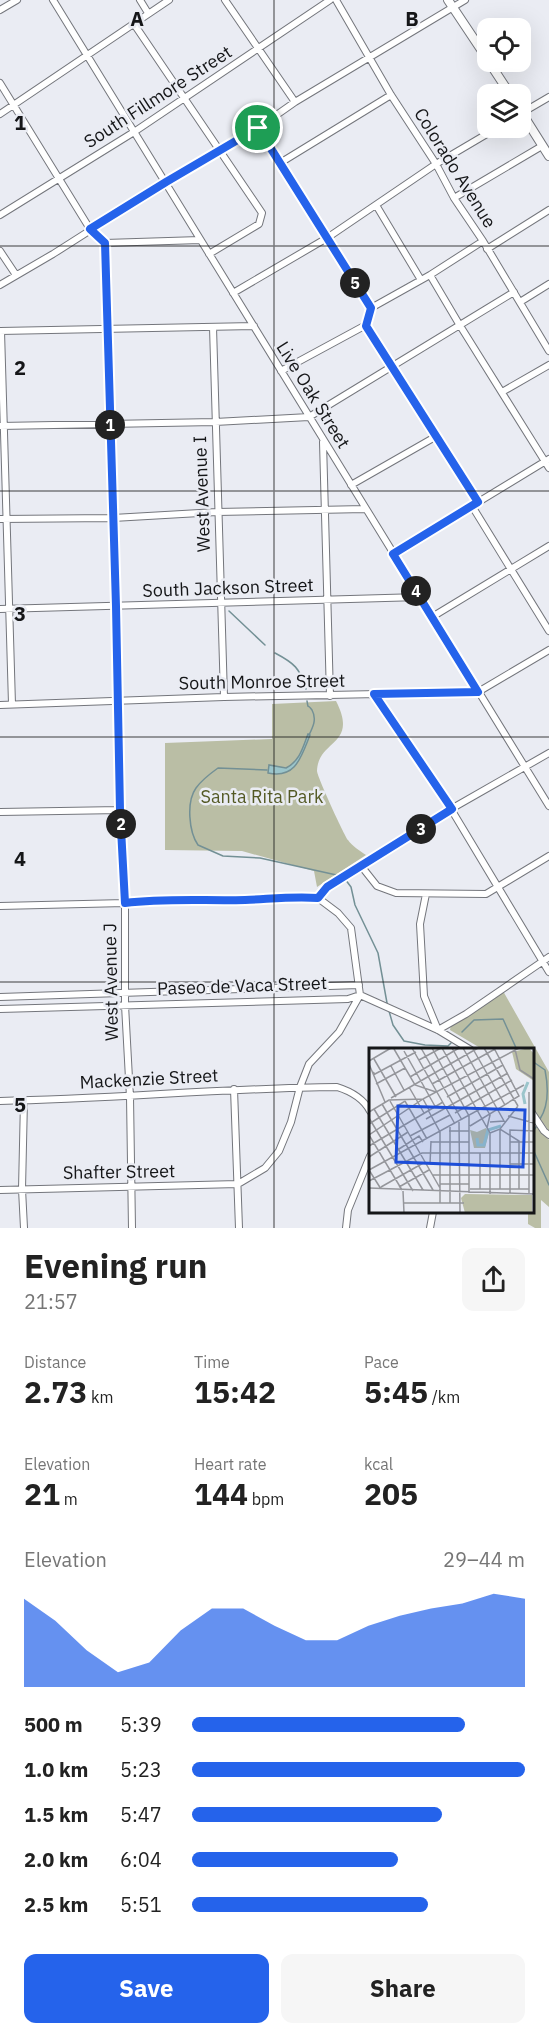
<!DOCTYPE html>
<meta charset="utf-8">
<style>
body{margin:0;font-family:"IBM Plex Sans",sans-serif;background:#f6f6f6;color:#222;height:100vh;display:flex;flex-direction:column;font-size:22px;white-space:nowrap}
*{box-sizing:border-box;margin:0}
p{font-size:20px;color:#767676}
.icon{flex:none;width:33px;height:33px;fill:none;stroke:currentColor;stroke-width:2;stroke-linecap:round;stroke-linejoin:round}
.map{position:relative;height:1228px;overflow:hidden}
.panel{display:flex;flex-direction:column;background:#fff;flex:1}
.panel>*{flex:none}
.buttons{position:absolute;left:477px;top:18px;display:grid;gap:12px}
.buttons a{display:grid;place-items:center;width:54px;height:54px;border-radius:12px;background:#fff;box-shadow:0 6px 24px #0002;font-size:30px}
.pin{position:absolute;display:grid;place-items:center;width:51px;height:51px;color:#fff;margin:-26px;border:3px solid #fff;border-radius:50%;box-shadow:0 2px 6px #0007}
.km{position:absolute;width:30px;height:30px;margin:-15px;border-radius:50%;background:#222;color:#fff;font-size:16px;line-height:30px;text-align:center}
.round{display:grid;place-items:center;flex:none;width:63px;height:63px;border-radius:12px;background:#f6f6f6}
.headline{display:flex;align-items:center;justify-content:space-between;height:102px;padding:0 24px}
h1{font-size:33px;font-weight:700;line-height:45px}
.metrics{display:grid;grid-template-columns:repeat(3,1fr);gap:9px;height:102px;padding:6px 24px}
.metrics div{display:grid;align-content:center}
.metrics b{font-size:30px;font-weight:700}
.metrics small{font-size:16px;font-weight:400}
.metrics p{font-size:16px}
.chart{height:168px;padding:12px 24px}
.chart p{display:flex;justify-content:space-between}
.chart svg{width:100%;height:108px;margin-top:6px;fill:#2563eb;opacity:.7}
.button{display:flex;gap:12px;margin-top:auto;padding:12px 24px}
.button a{flex:1;height:69px;border-radius:12px;background:#2563eb;color:#fff;font-size:24px;font-weight:700;line-height:69px;text-align:center}
.button a+a{background:#f6f6f6;color:#222}
ul{padding:0 24px;list-style:none;font-size:20px}
li{display:grid;grid-template-columns:96px 72px 1fr;align-items:center;height:45px}
li i{height:15px;border-radius:8px;background:#2563eb}
.map>svg:first-child{display:block}
</style>
<div class="map">
<svg width="549" height="1228" viewBox="0 0 549 1228">
<rect width="100%" height="100%" fill="#eaecf3"/>
<path fill="#babea5" d="M336 701C359 746 318 739 317 771 317 776 344 835 348 840 352 846 360 851 366 855L317 887 314 871 242 851 165 850V743L272 739V704Z
M503 991 549 1072V1131L533 1109 532 1050 482 1049 450 1030 451 1025 473 1013Z
M533 1123 549 1140V1207L541 1200V1228H535L528 1224V1212H532Z"/>
<path fill="#9bc5cb" stroke="#739095" stroke-width="1.5" d="M308 734 310 735C301 757 296 779 268 773L269 765 286 768C300 761 303 747 308 734Z"/>
<g fill="none" stroke-linecap="round" stroke-linejoin="round">
<path stroke="#739095" stroke-width="1.5" d="M229 611 265 645
M275 653C294 663 300 668 306 689
M307 701C309 711 306 702 312 710 317 719 313 727 309 735
M267 770 218 768C211 773 201 781 196 788 186 802 189 832 198 845L223 856 260 858 341 876
M345 879 351 887 355 905 378 953 387 1003
M389 1011 393 1025 404 1041 425 1045 448 1046 451 1043
M462 1032 474 1020 503 1019 517 1050
M532 1061 545 1070C548 1085 549 1105 540 1119
M532 1133 536 1127
M532 1147 549 1185"/>
<defs>
<path id="minor" d="M53 0 549 806
M140 0 148 13
M225 0 295 102
M336 0 391 95 436 164 454 198 483 241 549 351
M0 10 17 0
M134 24 262 213 259 224 209 254
M0 83 90 229 105 243 116 606 120 810 125 903V1005L130 1097 132 1228
M0 114 169 0
M520 114 549 97
M258 128 371 308 366 325 478 503
M280 163 391 95
M454 198 542 146
M376 205 421 280
M0 215 134 132 330 0
M105 243 200 240
M487 249 549 210
M0 251 16 275
M430 275 459 324 549 468
M0 285 53 254 166 182 258 128 295 102 465 0
M233 293 327 238 436 164 497 128
M520 302 549 284
M371 308 430 275 483 241
M213 327 224 697
M0 331 254 326
M1 331 12 704
M281 371 366 325
M502 392 549 365
M0 426 215 422 309 417 514 292
M323 442 330 696
M351 485 435 437
M472 506 549 631
M0 519 113 518 217 512 365 509
M393 554 549 459
M0 609 420 597
M432 617 549 546
M374 694 451 809 549 972
M0 705 224 697 478 692 549 650
M0 812 120 810
M362 867 377 886 396 893 486 894 549 856
M426 894 420 924 424 996 438 1030 466 1014 549 957
M0 906 125 903 186 899 245 900 293 896 318 898 327 887 451 809 549 753
M0 997 359 985
M0 1009 348 999 360 995 438 1030 471 1050
M234 1089 239 1228
M24 1100 22 1189 24 1228
M0 1101C113 1099 225 1088 337 1087 350 1091 363 1098 370 1111
M532 1113 544 1131 549 1135
M0 1190 238 1184 265 1168 279 1151 291 1122 300 1087 309 1064 339 1032 360 995 351 928 338 913 318 898
M346 1228 348 1210 370 1156
M430 1228 433 1212"/>
<path id="tertiary" d="M448 0 488 60
M489 62 510 94
M520 110 549 156"/>
</defs>
<use href="#minor" stroke="#74767c" stroke-width="8"/>
<use href="#tertiary" stroke="#74767c" stroke-width="10"/>
<use href="#minor" stroke="#fff" stroke-width="6"/>
<use href="#tertiary" stroke="#fff" stroke-width="8"/>
</g>
<g fill="none" stroke-linecap="round" stroke-linejoin="round">
<defs>
<path id="route" d="M258 128 371 308 366 326 478 502 393 554 478 692 374 694 452 809 327 887 318 898C293 896 270 899 245 900 205 901 165 898 125 903L120 810 116 606 105 243 90 229 166 182Z"/>
</defs>
<use href="#route" stroke="#fff" stroke-width="12"/>
<use href="#route" stroke="#2563eb" stroke-width="8"/>
</g>
<path fill="none" stroke="#151618" stroke-width="1.5" stroke-opacity="0.55" d="M274 0V1228M0 246H549M0 491H549M0 737H549M0 982H549"/>
<g text-anchor="middle" stroke-width="5" stroke-linejoin="round" paint-order="stroke">
<g font-size="18" fill="#151618" stroke="#eaecf3">
<text transform="translate(158 97) rotate(-33)" y="6">South Fillmore Street</text>
<text transform="translate(455 168) rotate(58)" y="6">Colorado Avenue</text>
<text transform="translate(313 395) rotate(58)" y="6">Live Oak Street</text>
<text transform="translate(202 494) rotate(-92)" y="6">West Avenue I</text>
<text transform="translate(228 588) rotate(-2)" y="6">South Jackson Street</text>
<text transform="translate(262 682) rotate(-1)" y="6">South Monroe Street</text>
<text transform="translate(111 982) rotate(-91)" y="6">West Avenue J</text>
<text transform="translate(242 986) rotate(-2)" y="6">Paseo de Vaca Street</text>
<text transform="translate(149 1079) rotate(-3)" y="6">Mackenzie Street</text>
<text transform="translate(119 1172) rotate(-1)" y="6">Shafter Street</text>
</g>
<g font-size="18" fill="#535924" stroke="#eaecf3">
<text x="262" y="803">Santa Rita Park</text>
</g>
</g>
<g transform="translate(369 1048)">
<rect width="165" height="165" fill="#eaecf3"/>
<path d="M160 0 165 6V33L147 21 144 8 143 4ZM117 80 120 85 116 100H105L101 82 108 84ZM96 146 163 147V165H96L92 150Z" fill="#babea5"/>
<path fill="none" stroke="#9bc5cb" stroke-width="3" d="M156 56 154 46 159 34M108 90 109 97H115L119 82 132 78"/>
<path fill="none" stroke="#95969b" stroke-width="1.5" d="M43 0 86 76M52 0 93 72M63 0 100 68V145M73 0 121 85V146M83 0 121 67 118 80M94 0 135 73 121 74M115 0 149 58M25 1 46 37 67 44M104 1 136 57M146 1 151 22 165 31M35 3 67 60M5 11 27 49M50 12 72 0M0 13 22 0M0 16 16 54M22 18 35 42M4 24 6 26 47 4M41 29 90 0M7 36 36 20M63 36 126 1M40 39 55 65M78 49 134 17M22 50 109 0M21 53 71 140M13 56 64 142M5 61 54 142M59 62 71 84V155M0 64 20 52 54 51 150 0M86 65 143 32M139 68 165 75M0 70 44 143M57 71 139 25M90 74 91 165M0 76 36 53 58 91M101 78 150 48 125 0M80 83H100M121 85 131 81 150 93V141M41 88 81 67M62 94H100M141 94H165M0 98 74 54M30 101 50 88 54 94M0 109 39 84M61 116H100M61 116 62 93M141 116H165M0 122 155 37M0 122 12 141M63 127H165M0 133 53 105H165M71 136H100M12 139 56 114M30 139 60 122M0 140 165 146M101 141H160M111 141V105M131 141V81L149 58M33 142 0 87 54 51 60 62M34 143 35 165M160 145V44M141 146V82L165 83M35 155H95M81 155V79"/>
<path fill="#1d4ed8" fill-opacity="0.15" stroke="#1d4ed8" stroke-width="3" d="M29 58 156 62 154 119 27 114Z"/>
<rect width="165" height="165" fill="none" stroke="#151618" stroke-width="3"/>
</g>
<g font-size="20" text-anchor="middle" font-weight="bold" fill="#151618" stroke="#eaecf3" stroke-width="5" stroke-linejoin="round" paint-order="stroke">
<text x="137" y="26">A</text>
<text x="412" y="26">B</text>
<text x="20" y="130">1</text>
<text x="20" y="375">2</text>
<text x="20" y="621">3</text>
<text x="20" y="866">4</text>
<text x="20" y="1112">5</text>
</g>
</svg>
<div class="buttons">
<a><svg class="icon" aria-label="locate" viewBox="0 0 24 24"><circle cx="12" cy="12" r="6"/><path d="M12 2v4M12 18v4M2 12h4M18 12h4"/></svg></a>
<a><svg class="icon" aria-label="layers" viewBox="0 0 24 24"><path d="M12 4l9 5-9 5-9-5zM3 14l9 5 9-5"/></svg></a>
</div>
<div class="pin" style="left:258px;top:128px;background:#1e9e55"><svg class="icon" aria-label="arrive" viewBox="0 0 24 24"><path d="M6 21V4h12l-3 4 3 4H6"/></svg></div>
<b class="km" style="left:110px;top:425px">1</b>
<b class="km" style="left:121px;top:824px">2</b>
<b class="km" style="left:421px;top:829px">3</b>
<b class="km" style="left:416px;top:591px">4</b>
<b class="km" style="left:355px;top:283px">5</b>
</div>
<section class="panel">
<div class="headline"><div><h1>Evening run</h1><p>21:57</p></div><a class="round"><svg class="icon" aria-label="share" viewBox="0 0 24 24"><path d="M12 15V3M7 8l5-5 5 5M5 13v7h14v-7"/></svg></a></div>
<div class="metrics">
<div><p>Distance</p><b>2.73<small> km</small></b></div>
<div><p>Time</p><b>15:42</b></div>
<div><p>Pace</p><b>5:45<small> /km</small></b></div>
</div>
<div class="metrics">
<div><p>Elevation</p><b>21<small> m</small></b></div>
<div><p>Heart rate</p><b>144<small> bpm</small></b></div>
<div><p>kcal</p><b>205</b></div>
</div>
<div class="chart"><p><span>Elevation</span>29–44 m</p>
<svg viewBox="0 0 160 44" preserveAspectRatio="none"><path d="M0 44V8L10 17L20 29L30 38L40 34L50 21L60 12L70 12L80 19L90 25L100 25L110 19L120 15L130 12L140 10L150 6L160 8V44z"/></svg>
</div>
<ul>
<li><b>500 m</b>5:39<i style="width:82%"></i></li>
<li><b>1.0 km</b>5:23<i style="width:100%"></i></li>
<li><b>1.5 km</b>5:47<i style="width:75%"></i></li>
<li><b>2.0 km</b>6:04<i style="width:62%"></i></li>
<li><b>2.5 km</b>5:51<i style="width:71%"></i></li>
</ul>
<div class="button"><a>Save</a><a>Share</a></div>
</section>
